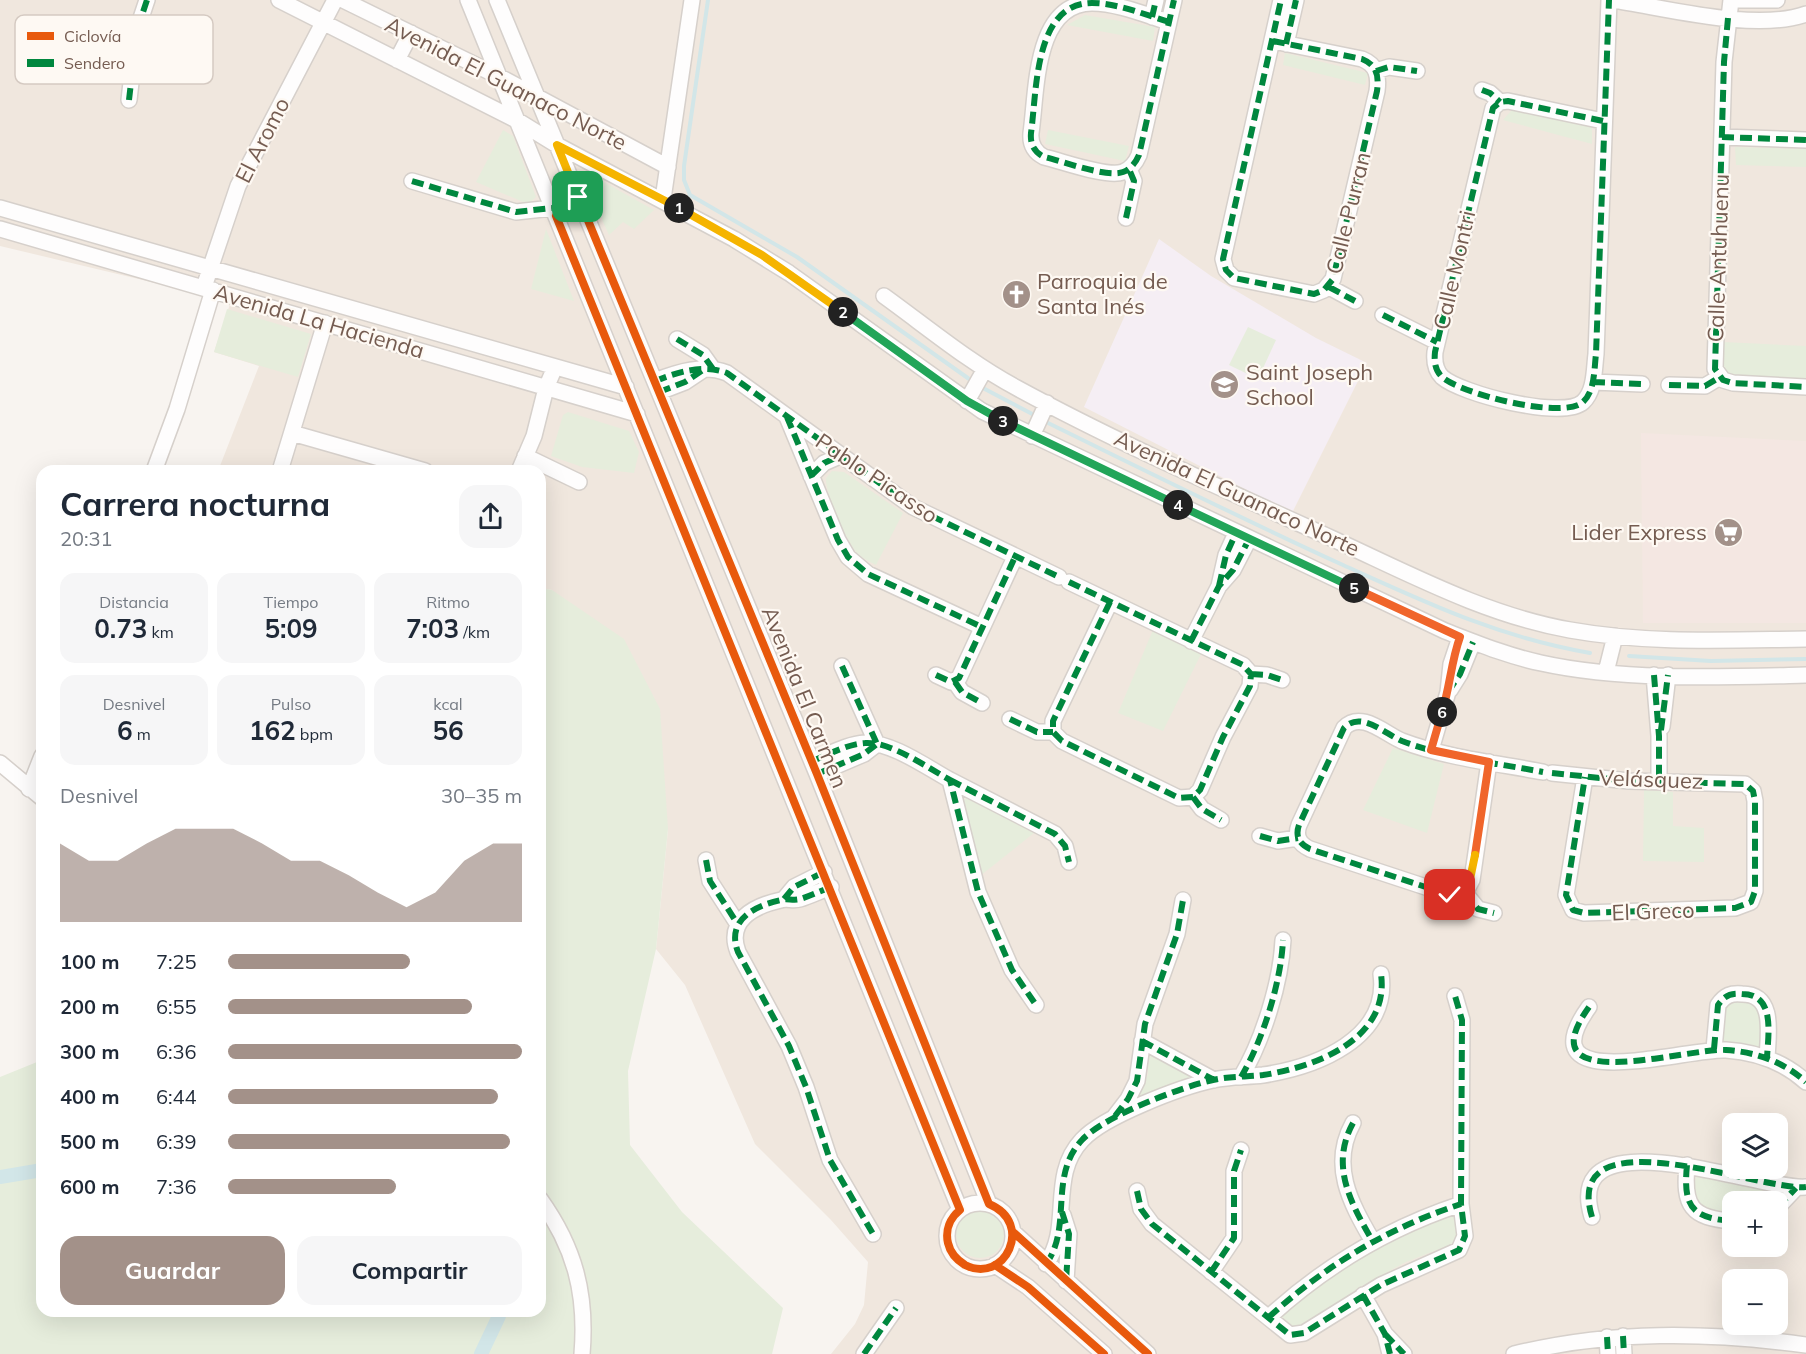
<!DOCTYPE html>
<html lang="es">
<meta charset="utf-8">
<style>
body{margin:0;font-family:Mulish,sans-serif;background:#f6f6f7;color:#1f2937;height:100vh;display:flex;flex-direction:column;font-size:22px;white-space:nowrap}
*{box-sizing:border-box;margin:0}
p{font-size:20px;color:#747a83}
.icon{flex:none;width:33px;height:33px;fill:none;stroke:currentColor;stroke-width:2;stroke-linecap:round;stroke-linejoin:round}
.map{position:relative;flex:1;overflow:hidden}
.drawer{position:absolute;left:36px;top:465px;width:510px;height:852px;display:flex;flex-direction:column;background:#fff;border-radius:18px;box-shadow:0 6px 24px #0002}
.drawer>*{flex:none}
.fabs{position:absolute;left:1722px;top:1113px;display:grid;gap:12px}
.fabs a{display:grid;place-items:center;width:66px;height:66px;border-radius:12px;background:#fff;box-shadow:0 6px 24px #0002;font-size:30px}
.pin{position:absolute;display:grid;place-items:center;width:51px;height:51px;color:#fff;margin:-26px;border-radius:12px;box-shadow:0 3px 9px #0006}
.km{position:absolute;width:30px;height:30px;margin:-15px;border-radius:50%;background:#222;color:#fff;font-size:16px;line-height:30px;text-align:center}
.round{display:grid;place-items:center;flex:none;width:63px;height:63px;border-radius:18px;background:#f6f6f7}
.overview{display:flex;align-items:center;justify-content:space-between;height:102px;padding:0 24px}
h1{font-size:33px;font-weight:700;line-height:45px}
.stats{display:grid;grid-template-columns:repeat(3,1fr);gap:9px;height:102px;padding:6px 24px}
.stats div{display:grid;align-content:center;border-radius:15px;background:#f6f6f7;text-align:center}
.stats b{font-size:26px;font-weight:700}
.stats small{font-size:16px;font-weight:400}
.stats p{font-size:16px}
.chart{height:168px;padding:12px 24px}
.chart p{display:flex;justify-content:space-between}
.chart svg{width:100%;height:108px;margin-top:6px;fill:#a39189;opacity:.7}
.button{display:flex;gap:12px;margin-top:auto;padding:12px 24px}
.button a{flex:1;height:69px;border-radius:18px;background:#a39189;color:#fff;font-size:24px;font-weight:700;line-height:69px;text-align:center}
.button a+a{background:#f6f6f7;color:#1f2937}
ul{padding:0 24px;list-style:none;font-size:20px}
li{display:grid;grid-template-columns:96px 72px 1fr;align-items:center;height:45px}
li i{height:15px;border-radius:8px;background:#a39189}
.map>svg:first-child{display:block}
</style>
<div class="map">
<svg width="1806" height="1354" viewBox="0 0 1806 1354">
<rect width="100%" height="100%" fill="#f8f4f0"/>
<path fill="#f0e7de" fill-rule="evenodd" d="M0 0H1806V1354H831L855 1324 864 1305 868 1262 831 1220 755 1144 685 985 656 949 668 829 552 590 540 588V471H218L259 366 214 352 231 301 0 246ZM1732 1124H1778V1168H1732ZM1732 1202H1778V1246H1732ZM1732 1280H1778V1324H1732Z"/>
<path fill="#f4e7e2" d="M1641 433 1806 441V623H1643Z"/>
<path fill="#f5eef4" d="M1159 239 1211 276 1316 338 1367 363 1292 513 1084 407Z"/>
<path fill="#e6eddc" d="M1085 15 1155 27 1153 41 1067 25Z
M1285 53 1368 73 1365 85 1283 65Z
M1512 110 1592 126V144L1503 120Z
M503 130 513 136 536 197 528 204 476 182Z
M1048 130 1129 146 1125 161 1045 144Z
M1735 147 1806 149V167L1736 165Z
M589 174 654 210 634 229 623 222 609 235 584 180Z
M546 229 574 301 531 289Z
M227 309 311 334 298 377 214 352Z
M1248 327 1276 340 1258 379 1229 365Z
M1723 342 1806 346V380L1728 376 1723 366Z
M568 412 629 431 639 452 634 473 582 467 551 456 563 415Z
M832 471 844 472 903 513 876 565C868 561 862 558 856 552 846 539 825 494 826 478Z
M540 588 552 590 624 639 660 709 668 829 656 949 628 1071 630 1145 682 1212 783 1308 772 1354H0V1077L42 1060V1311H540Z
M1153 630 1202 652 1163 731 1118 713Z
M1393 748 1444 764 1427 833 1363 810Z
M1644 790 1673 792V826L1704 828V862L1643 861Z
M966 798 1034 833 980 876 963 801Z
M1738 1000 1756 1002 1764 1016 1761 1047 1721 1041C1721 1025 1719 1006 1738 1000Z
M1153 1053 1200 1078 1141 1099 1139 1094 1148 1074V1057Z
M1696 1176 1771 1192 1770 1200 1732 1202V1215L1714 1213 1697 1201 1694 1188Z
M956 1234a24 24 0 1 1 48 0a24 24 0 1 1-48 0Z
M1457 1210 1460 1241 1406 1262 1362 1286 1297 1331 1280 1315 1369 1249Z"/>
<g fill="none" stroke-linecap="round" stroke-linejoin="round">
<path stroke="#d2e6e8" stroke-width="4" d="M708 0 684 166V180L690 195 797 257 972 381
M981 387 1038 417
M1044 421C1144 470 1242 519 1343 565 1427 603 1498 637 1590 653
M1629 656 1711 661 1806 659"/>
<path stroke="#d2e6e8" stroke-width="14" d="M0 1177 42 1170
M481 1354 499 1316V1311"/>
<defs>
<path id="minor" d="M279 0 518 121 557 145 734 239 789 273 982 411 1445 631C1476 643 1508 656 1541 663 1622 681 1723 677 1806 675
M343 0 500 77 668 167
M468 0 960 1210
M497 0 817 774 989 1204
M1613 0C1666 8 1756 32 1806 14
M1731 0 1724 62 1715 369 1723 380 1733 383 1806 387
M1736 0H1777
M1152 17 1156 0
M1169 22C1146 15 1117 3 1092 3 1034 3 1037 91 1031 133 1030 144 1034 152 1044 157 1062 161 1107 178 1123 172 1131 169 1136 162 1139 155L1169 22 1174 0
M1273 41 1362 59C1377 65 1379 76 1377 91L1333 279 1324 290 1314 294 1234 278 1226 270 1223 259 1281 0
M1286 44 1296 0
M397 60 411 33
M1376 71 1389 67 1417 71
M1482 90 1490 93 1500 102
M129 100 137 30 147 0
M1603 121 1508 101 1500 102 1493 108 1435 352C1434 362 1435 370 1442 377 1461 394 1563 420 1583 402 1595 391 1594 370 1596 354L1609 0
M1722 137 1806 140
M412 181 516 212 552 208 578 197
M663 199 692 0
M0 208 626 387
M1126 218 1134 181 1129 169
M0 229 637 414
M204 287 238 186 335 0
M1329 287 1355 301
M884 296C927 327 970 363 1017 388 1118 443 1226 490 1331 538 1408 573 1485 615 1570 630 1648 644 1727 640 1806 639
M1383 315 1437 342
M677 339 703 355 713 369
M655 381C678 372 703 364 727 373L913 507 1059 577
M1593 382 1642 384
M1669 385 1705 386 1720 377
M659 392 685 382 703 370
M967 401 985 369
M787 417 838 540 848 557 868 574 982 627
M292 433 425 471
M1032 436 1047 403
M525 456 579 482
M154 471 177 409 213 290
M280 471 325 323
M519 471 534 436 546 388 555 367
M811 476 824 463 840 456
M1069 582 1243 665 1251 674
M1219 586 1226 555 1236 533
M1110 602 1053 721V732L1062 741 1179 798 1193 797 1200 790 1223 737 1250 686 1251 674
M1191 641 1219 586 1233 570 1249 539
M842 666 877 744
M1606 672 1615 636
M1251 674 1267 675 1282 680
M936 675 951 682 959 678 1015 557
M1654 675 1659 736V781
M955 682 962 692 982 703
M1450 690 1460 674 1473 642
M1010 719 1037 732H1053
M1662 727 1668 675
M1431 750 1448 692 1451 664 1460 637
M812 761C828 755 847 744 865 743 890 741 928 768 950 780L978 892 1012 970 1036 1005
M0 763 42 798
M1552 773 1629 781 1745 784 1753 791 1755 801V891L1751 902 1735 908 1584 913 1573 910 1566 895 1585 777
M817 774 864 754 877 744
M950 780 1055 834 1065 846 1069 862
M29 789 42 756
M1193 797 1202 809 1221 820
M1260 836 1278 841 1298 838
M706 860 710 881 737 923
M831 887C820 891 810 896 800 899 793 901 787 898 781 900 753 906 726 921 738 952L789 1046 806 1087 830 1160 873 1234
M1465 893 1450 895 1310 849C1299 844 1295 836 1299 825L1344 728C1361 710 1385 734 1402 741 1447 758 1496 763 1543 772
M1465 893 1472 880 1489 762
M1465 893 1478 909 1494 913
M784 899 794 887 824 872
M1589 1007C1523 1099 1690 1047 1726 1050 1756 1052 1784 1062 1806 1082
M1142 1041 1214 1080
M1714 1049 1718 1005C1725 995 1731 993 1742 994 1776 994 1768 1035 1767 1058
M1241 1077C1263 1040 1281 982 1283 940
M1115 1116 1128 1099 1137 1081 1145 1024 1177 934 1183 900
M1353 1123C1330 1165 1350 1202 1372 1240
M1687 1165C1683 1206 1691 1218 1732 1221
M1137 1191 1141 1209 1152 1224 1290 1335 1304 1333 1381 1285 1459 1250 1465 1236 1461 1204 1462 1020 1455 996
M540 1199C575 1248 587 1294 582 1354
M947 1236a33 33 0 1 1 66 0a33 33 0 1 1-66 0Z
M1778 1207 1796 1188
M1063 1215 1069 1234 1066 1281
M1592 1217C1560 1111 1764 1192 1806 1187
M1013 1232 1148 1354
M1046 1264C1073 1227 1048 1176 1082 1140 1104 1116 1181 1087 1213 1080 1230 1076 1247 1077 1263 1075 1316 1067 1390 1039 1381 974
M995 1265 1028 1287 1104 1354
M1211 1272 1234 1238V1171L1241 1150
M1363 1295 1385 1334 1390 1354
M1269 1317C1326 1265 1388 1228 1461 1204
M1385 1334 1404 1354
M1623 1336 1624 1354
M1607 1337 1608 1354
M864 1354 896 1308
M1514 1354C1612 1330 1707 1332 1806 1345"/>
</defs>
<use href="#minor" stroke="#d6d0cb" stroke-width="18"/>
<use href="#minor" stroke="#fefdfd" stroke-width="15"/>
<path stroke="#00873e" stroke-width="6" stroke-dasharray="12 6" stroke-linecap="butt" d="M1152 17 1156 0
M1728 18 1724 62 1715 369 1723 380 1733 383 1806 387
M1169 22C1146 15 1117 3 1092 3 1034 3 1037 91 1031 133 1030 144 1034 152 1044 157 1062 161 1107 178 1123 172 1131 169 1136 162 1139 155L1169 22 1174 0
M1273 41 1362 59C1377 65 1379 76 1377 91L1333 279 1324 290 1314 294 1234 278 1226 270 1223 259 1281 0
M1286 44 1296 0
M1376 71 1389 67 1417 71
M1482 90 1490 93 1500 102
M129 100 137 30 147 0
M1603 121 1508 101 1500 102 1493 108 1435 352C1434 362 1435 370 1442 377 1461 394 1563 420 1583 402 1595 391 1594 370 1596 354L1609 0
M1722 137 1806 140
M412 181 516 212 552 208
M1126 218 1134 181 1129 169
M1329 287 1355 301
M1383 315 1437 342
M677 339 703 355 713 369
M655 381C678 372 703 364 727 373L913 507 1059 577
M1593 382 1642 384
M1669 385 1705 386 1720 377
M659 392 685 382 703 370
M787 417 838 540 848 557 868 574 982 627
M811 476 824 463 840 456
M1069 582 1243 665 1251 674
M1219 586 1226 555 1236 533
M1110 602 1053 721V732L1062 741 1179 798 1193 797 1200 790 1223 737 1250 686 1251 674
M1191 641 1219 586 1233 570 1249 539
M842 666 877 744
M1251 674 1267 675 1282 680
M936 675 951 682 959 678 1015 557
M1654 675 1659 736V781
M955 682 962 692 982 703
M1448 692 1460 674 1473 642
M1010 719 1037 732H1053
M1661 730 1668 675
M1431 750 1448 692 1451 664 1460 637
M812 761C828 755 847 744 865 743 890 741 928 768 950 780L978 892 1012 970 1036 1005
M1552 773 1629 781 1745 784 1753 791 1755 801V891L1751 902 1735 908 1584 913 1573 910 1566 895 1585 777
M817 774 864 754 877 744
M950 780 1055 834 1065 846 1069 862
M1193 797 1202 809 1221 820
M1260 836 1278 841 1298 838
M706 860 710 881 737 923
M831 887C820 891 810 896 800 899 793 901 787 898 781 900 753 906 726 921 738 952L789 1046 806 1087 830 1160 873 1234
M1465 893 1450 895 1310 849C1299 844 1295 836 1299 825L1344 728C1361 710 1385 734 1402 741 1447 758 1496 763 1543 772
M1465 893 1472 880 1489 762
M1465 893 1478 909 1494 913
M784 899 794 887 824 872
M1589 1007C1523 1099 1690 1047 1726 1050 1756 1052 1784 1062 1806 1082
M1142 1041 1214 1080
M1714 1049 1718 1005C1725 995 1731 993 1742 994 1776 994 1768 1035 1767 1058
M1241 1077C1263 1040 1281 982 1283 940
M1115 1116 1128 1099 1137 1081 1145 1024 1177 934 1183 900
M1353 1123C1330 1165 1350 1202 1372 1240
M1687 1165C1683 1206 1691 1218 1732 1221
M1137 1191 1141 1209 1152 1224 1290 1335 1304 1333 1381 1285 1459 1250 1465 1236 1461 1204 1462 1020 1455 996
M1778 1207 1796 1188
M1062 1212 1069 1234 1066 1281
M1592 1217C1560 1111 1764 1192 1806 1187
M1046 1264C1073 1227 1048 1176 1082 1140 1104 1116 1181 1087 1213 1080 1230 1076 1247 1077 1263 1075 1316 1067 1390 1039 1381 974
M1211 1272 1234 1238V1171L1241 1150
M1363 1295 1385 1334 1390 1354
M1269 1317C1326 1265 1388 1228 1461 1204
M1385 1334 1404 1354
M1623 1336 1624 1354
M1607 1337 1608 1354
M864 1354 896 1308"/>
<defs>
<path id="cycleway" d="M556 216 960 1210C950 1218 945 1230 948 1243 950 1252 957 1260 965 1265 1005 1285 1035 1223 989 1204L817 774 582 206
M1013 1232 1148 1354
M995 1265 1028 1287 1104 1354"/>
</defs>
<use href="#cycleway" stroke="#fef9f3" stroke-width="11"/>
<use href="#cycleway" stroke="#e8590c" stroke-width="8"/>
</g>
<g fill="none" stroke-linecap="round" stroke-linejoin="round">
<defs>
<path id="split-1" d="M578 197 557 145 679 208"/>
<path id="split-2" d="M679 208 762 255 843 312"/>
<path id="split-3" d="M843 312 967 401 1003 421"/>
<path id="split-4" d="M1003 421 1178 505"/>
<path id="split-5" d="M1178 505 1354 588"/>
<path id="split-6" d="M1354 588 1460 637C1451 662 1450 687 1442 712"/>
<path id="split-7" d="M1442 712 1431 750 1489 762 1475 855"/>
<path id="split-8" d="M1450 895 1459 896 1468 889 1475 855"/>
</defs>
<use href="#split-1" stroke="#fff" stroke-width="12"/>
<use href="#split-2" stroke="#fff" stroke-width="12"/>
<use href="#split-3" stroke="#fff" stroke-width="12"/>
<use href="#split-4" stroke="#fff" stroke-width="12"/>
<use href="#split-5" stroke="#fff" stroke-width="12"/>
<use href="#split-6" stroke="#fff" stroke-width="12"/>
<use href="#split-7" stroke="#fff" stroke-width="12"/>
<use href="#split-8" stroke="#fff" stroke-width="12"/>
<use href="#split-1" stroke="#f5b400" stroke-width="8"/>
<use href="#split-2" stroke="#f5b400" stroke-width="8"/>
<use href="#split-3" stroke="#22a559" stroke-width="8"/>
<use href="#split-4" stroke="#22a559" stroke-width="8"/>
<use href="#split-5" stroke="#22a559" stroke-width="8"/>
<use href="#split-6" stroke="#f0652b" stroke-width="8"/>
<use href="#split-7" stroke="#f0652b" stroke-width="8"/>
<use href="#split-8" stroke="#f5b400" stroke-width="8"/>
</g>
<defs>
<symbol id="church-disc" viewBox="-11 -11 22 22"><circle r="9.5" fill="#a39189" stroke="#fef9f3"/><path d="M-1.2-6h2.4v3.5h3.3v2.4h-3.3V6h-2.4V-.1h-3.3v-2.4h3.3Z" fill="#fff"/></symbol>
<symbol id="school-disc" viewBox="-11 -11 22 22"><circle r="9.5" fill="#a39189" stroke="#fef9f3"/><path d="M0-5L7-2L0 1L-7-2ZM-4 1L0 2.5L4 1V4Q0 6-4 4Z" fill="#fff"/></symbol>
<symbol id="supermarket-disc" viewBox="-11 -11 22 22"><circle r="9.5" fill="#a39189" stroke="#fef9f3"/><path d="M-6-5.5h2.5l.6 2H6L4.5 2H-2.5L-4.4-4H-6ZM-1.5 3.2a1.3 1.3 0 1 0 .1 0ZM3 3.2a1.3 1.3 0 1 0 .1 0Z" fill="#fff"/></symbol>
</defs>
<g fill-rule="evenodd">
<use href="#church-disc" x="1000" y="278" width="33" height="33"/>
<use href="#school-disc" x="1208" y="368" width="33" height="33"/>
<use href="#supermarket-disc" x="1712" y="516" width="33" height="33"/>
</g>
<g text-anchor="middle" stroke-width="4.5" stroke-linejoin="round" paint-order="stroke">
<g font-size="22" fill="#755c51" stroke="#fef9f3">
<text transform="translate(506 83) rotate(27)" y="8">Avenida El Guanaco Norte</text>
<text transform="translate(262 140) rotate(-63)" y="8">El Aromo</text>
<text transform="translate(1348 213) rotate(-76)" y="8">Calle Purran</text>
<text transform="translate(1718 258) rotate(-88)" y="8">Calle Antuhuenu</text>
<text transform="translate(1454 270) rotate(-77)" y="8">Calle Montri</text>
<text transform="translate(319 321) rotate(16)" y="8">Avenida La Hacienda</text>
<text transform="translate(877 478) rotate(34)" y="8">Pablo Picasso</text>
<text transform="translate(1237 493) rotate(25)" y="8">Avenida El Guanaco Norte</text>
<text transform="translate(805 697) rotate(68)" y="8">Avenida El Carmen</text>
<text transform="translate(1651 779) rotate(2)" y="8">Velásquez</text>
<text transform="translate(1653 911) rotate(-2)" y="8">El Greco</text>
</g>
<g font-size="22" fill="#755c51" stroke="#fef9f3" text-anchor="start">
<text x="1037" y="289">Parroquia de<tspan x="1037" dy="25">Santa Inés</tspan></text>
<text x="1246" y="380">Saint Joseph<tspan x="1246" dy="25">School</tspan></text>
<text x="1707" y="540" text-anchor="end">Lider Express</text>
</g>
</g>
<rect x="15" y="15" width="198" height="69" rx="9" fill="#fef9f3" stroke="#d5cac2" stroke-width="1.5"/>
<rect x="27" y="32" width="27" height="8" fill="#e8590c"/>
<rect x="27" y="59" width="27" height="8" fill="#00873e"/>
<g font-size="16" fill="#755c51">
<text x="64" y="42">Ciclovía</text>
<text x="64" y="69">Sendero</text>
</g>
</svg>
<div class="fabs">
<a><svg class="icon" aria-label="layers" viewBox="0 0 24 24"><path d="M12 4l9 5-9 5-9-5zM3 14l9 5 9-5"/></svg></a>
<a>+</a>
<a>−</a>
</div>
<div class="pin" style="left:578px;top:197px;background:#1e9e55"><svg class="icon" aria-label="arrive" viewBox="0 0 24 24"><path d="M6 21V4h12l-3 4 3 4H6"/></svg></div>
<div class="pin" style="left:1450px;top:895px;background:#d93025"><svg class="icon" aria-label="check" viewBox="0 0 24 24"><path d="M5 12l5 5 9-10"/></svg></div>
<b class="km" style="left:679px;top:208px">1</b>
<b class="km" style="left:843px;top:312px">2</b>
<b class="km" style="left:1003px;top:421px">3</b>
<b class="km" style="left:1178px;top:505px">4</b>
<b class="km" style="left:1354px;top:588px">5</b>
<b class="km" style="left:1442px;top:712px">6</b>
<section class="drawer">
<div class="overview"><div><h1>Carrera nocturna</h1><p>20:31</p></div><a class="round"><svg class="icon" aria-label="share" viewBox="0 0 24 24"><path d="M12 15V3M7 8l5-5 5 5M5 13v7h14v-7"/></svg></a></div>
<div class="stats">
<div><p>Distancia</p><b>0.73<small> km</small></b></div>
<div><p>Tiempo</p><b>5:09</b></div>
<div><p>Ritmo</p><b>7:03<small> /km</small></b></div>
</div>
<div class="stats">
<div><p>Desnivel</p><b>6<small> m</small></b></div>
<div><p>Pulso</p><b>162<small> bpm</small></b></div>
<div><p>kcal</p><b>56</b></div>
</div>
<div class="chart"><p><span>Desnivel</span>30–35 m</p>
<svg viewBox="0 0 160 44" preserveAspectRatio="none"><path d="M0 44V12L10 19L20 19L30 12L40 6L50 6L60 6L70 12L80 19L90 19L100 25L110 32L120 38L130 32L140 19L150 12L160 12V44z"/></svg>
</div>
<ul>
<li><b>100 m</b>7:25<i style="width:62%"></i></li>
<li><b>200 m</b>6:55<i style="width:83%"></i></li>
<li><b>300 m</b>6:36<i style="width:100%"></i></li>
<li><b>400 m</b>6:44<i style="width:92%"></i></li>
<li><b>500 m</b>6:39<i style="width:96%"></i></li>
<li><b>600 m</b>7:36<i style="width:57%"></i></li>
</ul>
<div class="button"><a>Guardar</a><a>Compartir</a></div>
</section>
</div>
